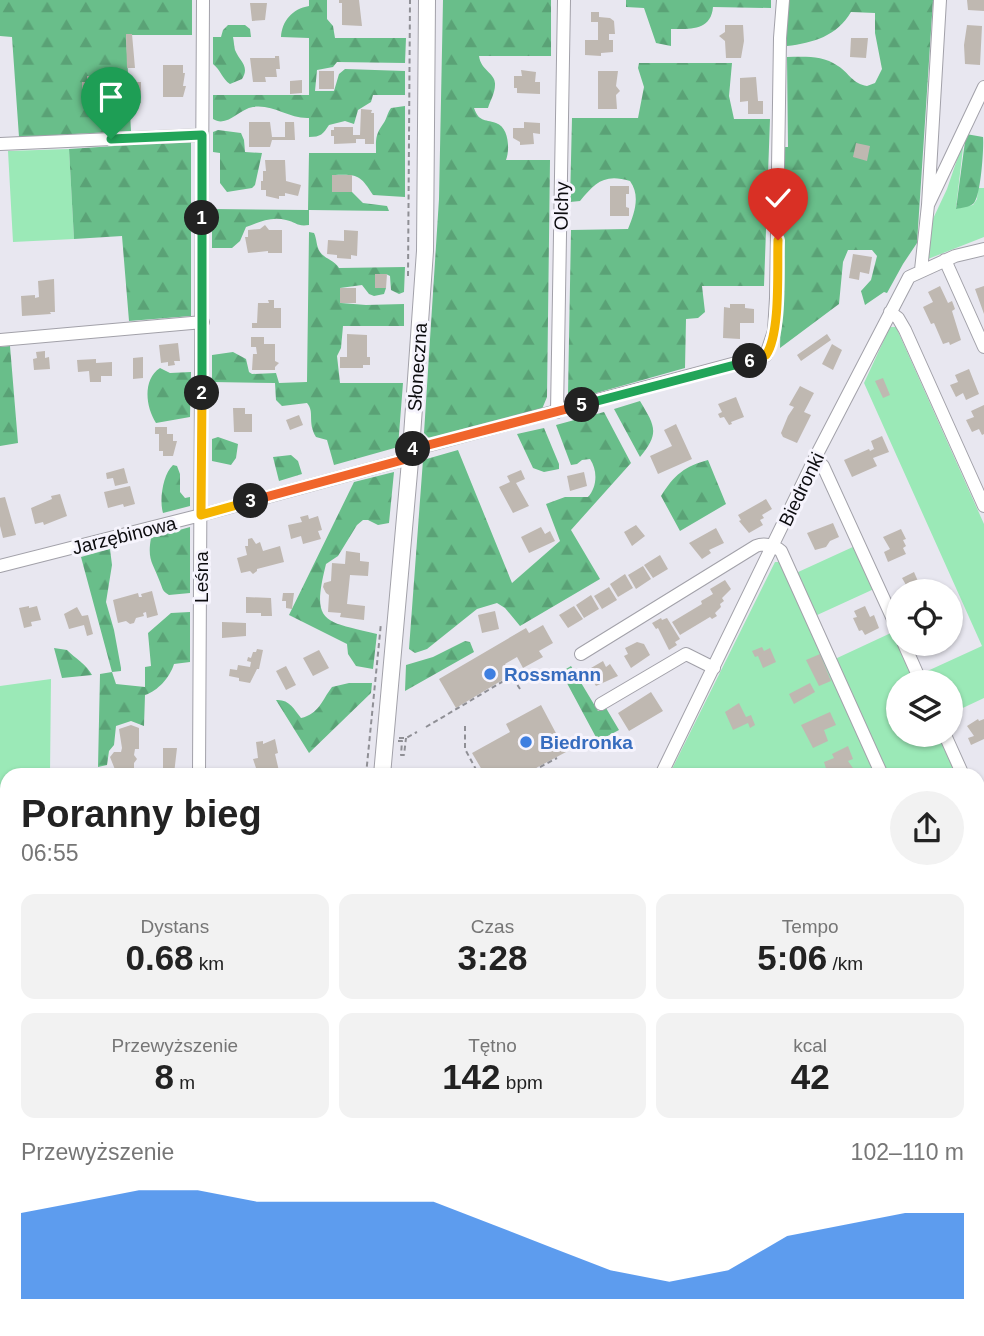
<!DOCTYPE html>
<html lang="pl">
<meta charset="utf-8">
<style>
body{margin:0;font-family:Arial,sans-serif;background:#f2f2f2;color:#222;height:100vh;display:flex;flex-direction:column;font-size:26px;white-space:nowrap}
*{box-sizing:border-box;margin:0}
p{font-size:23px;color:#767676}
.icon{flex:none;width:38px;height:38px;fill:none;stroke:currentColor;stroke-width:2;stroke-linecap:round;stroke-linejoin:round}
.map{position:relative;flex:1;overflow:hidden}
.drawer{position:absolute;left:0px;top:768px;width:985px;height:569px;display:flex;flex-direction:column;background:#fff;border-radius:21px 21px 0 0;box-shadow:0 2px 5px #0004}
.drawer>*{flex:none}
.tools{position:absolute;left:886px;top:579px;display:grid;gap:14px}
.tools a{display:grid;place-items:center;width:77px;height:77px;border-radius:50%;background:#fff;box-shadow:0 2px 5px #0004;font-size:35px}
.pin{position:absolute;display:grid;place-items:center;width:60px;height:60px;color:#fff;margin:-72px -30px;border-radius:50% 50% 50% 0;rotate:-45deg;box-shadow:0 0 7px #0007}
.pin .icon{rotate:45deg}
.km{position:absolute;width:35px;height:35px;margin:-18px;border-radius:50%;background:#222;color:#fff;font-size:19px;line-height:35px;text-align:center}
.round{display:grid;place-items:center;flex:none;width:74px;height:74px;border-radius:37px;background:#f2f2f2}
.head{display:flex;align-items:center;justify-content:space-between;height:119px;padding:0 21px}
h1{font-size:38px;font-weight:600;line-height:52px}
.metrics{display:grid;grid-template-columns:repeat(3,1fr);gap:10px;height:119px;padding:7px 21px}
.metrics div{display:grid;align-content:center;border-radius:14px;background:#f2f2f2;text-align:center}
.metrics b{font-size:35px;font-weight:600}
.metrics small{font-size:19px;font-weight:400}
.metrics p{font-size:19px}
.chart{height:196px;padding:14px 21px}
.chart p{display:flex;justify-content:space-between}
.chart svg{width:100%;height:126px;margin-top:7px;fill:#1a73e8;opacity:.7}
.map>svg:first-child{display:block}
</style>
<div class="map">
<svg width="984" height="1336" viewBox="0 0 984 1336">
<defs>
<pattern id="forest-firs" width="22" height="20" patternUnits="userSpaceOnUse" patternTransform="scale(1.75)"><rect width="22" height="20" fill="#69be8a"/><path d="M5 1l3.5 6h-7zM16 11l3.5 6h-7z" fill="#5aa276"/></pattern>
</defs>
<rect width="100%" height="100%" fill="#e8e7f0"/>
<path fill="#9be9b7" d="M964 139 956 208 973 205 977 199 978 188H984V237L928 259 931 223 947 189Z
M69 149 74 239 13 242 8 151Z
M890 327H896L984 524V698L950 714V682H927L923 673 982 646 864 383Z
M855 546 874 589 815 616 796 573Z
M775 562H780L875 775H669Z
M893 632 916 682H898V735H939L957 775H887L835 659Z
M51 679 50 775H7V789H0V686Z
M978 823 984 836V993L978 980Z
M455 1330H757L759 1336H457Z"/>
<path fill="url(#forest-firs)" d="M0 0H192V35H126L131 131 19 137 12 37 0 36Z
M309 0H327V19L333 26 335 38H406L405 63 337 62 333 67 317 70 315 91H334L339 74 345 69 405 71V95H373L371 102 358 110 354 124 345 121 329 125C323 134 321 137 309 137V118C289 119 273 104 253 107 239 109 227 128 213 119V95H309V38L281 37C282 21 292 9 309 6Z
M443 0H551V56H479C481 71 496 73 495 85 495 93 490 101 488 108H474C479 122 484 119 496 123 509 127 510 150 506 160H550L547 397 542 409 431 440 424 433 439 199Z
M626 0H771V8L713 7C711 31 690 29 671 29V46L656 43 644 8 626 7Z
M787 0H933L917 243 903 264 887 293 884 292 865 305 861 291 871 280 877 256 872 250H848L843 262 839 304 780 348 785 147H788L787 57C805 57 822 55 838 66 849 73 853 84 867 86L875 83 882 69 875 33V13L851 12C837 36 813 43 787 46Z
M228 25H245L250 29 251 37H233C234 42 234 46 235 50 240 62 250 66 242 79L230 84C222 79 221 70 213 64V37H221L223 30Z
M639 63H732L729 96 734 119H770L764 286H702L705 312 698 318 686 319 685 368 575 399 568 394 571 230 628 229C634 214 641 196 630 181 604 173 595 183 580 201L570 202 572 118H638L644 87 638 68Z
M405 106V197L373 195C360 174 357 174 332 175V192H352L363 203 387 206 389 211 309 210V225C297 227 296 222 286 220 272 216 259 222 246 227L240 241 232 248H212V209L308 210 309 153H376C376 140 375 135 383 124 387 119 387 113 391 108Z
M218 130 241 133 244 140 245 152 262 153 255 185 252 188 227 192 220 183V153L213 152V132Z
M966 134 983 137C984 147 981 198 973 204 969 207 961 208 956 209Z
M191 141V316L129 321 122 236 74 239 69 149Z
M309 232 314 233C317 239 316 246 320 252 325 259 334 260 339 268L405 267 404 292 399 294 391 290 390 276 386 274H376L375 288H386L384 294 374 296 369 294 362 285 340 288 341 303 366 305 404 304V326H343L341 348 337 356 340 383H403L398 447 334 465 327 440 316 437C307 422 315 412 307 403L282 406 276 400 275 383 212 382V355L233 352 246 359 249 372 252 374 276 373 279 383 307 382Z
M10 346 18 443 0 446V347Z
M160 368 170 373 191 372 190 417 156 423C145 406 143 379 160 368Z
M640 401C655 426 660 433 640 457L614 409Z
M604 412 631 463 571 530 600 579 520 626 505 608 497 603 477 609 427 649 415 653 409 649 423 460 458 450 512 583 560 541 546 504 565 497H588C597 487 598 471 590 459L582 460 577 464 571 465 556 425Z
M544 428 559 464V469L544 472 533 468 517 434Z
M218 437 238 444 236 458 231 465 212 461V439Z
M291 455 298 461 302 474 279 481 273 457Z
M708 460 726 504 680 531 661 496C674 475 685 466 708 460Z
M173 465 177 466 180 474V492L185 498 190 497V506L163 513C159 500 163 474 173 465Z
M394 472 389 523 378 525 368 520H363L357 525 338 556 326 564C311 624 323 621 377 634L373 669 356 666 348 654 347 644 289 615 354 482Z
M190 527V593L169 595C162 591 163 589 160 582 153 563 147 560 151 538Z
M110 549 112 565 106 602 114 630 121 668V671L112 672 116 684 145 687V667L151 666 148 633 171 613 190 612V662L174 664C170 677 158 691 145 695L144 726 131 721 116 726 114 745 109 751 107 765 98 767 100 674 112 672 81 557Z
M465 641 470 642 474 652 405 691 406 665 433 657Z
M54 648 67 650C75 658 87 665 92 675L62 678Z
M571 666 598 711 606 708 619 730 598 741 561 672Z
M349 683H372L371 693 309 753 276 700C289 699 294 709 301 718 319 714 322 700 332 687Z"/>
<path fill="#bfb8b1" d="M339 0H359L362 26 342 25V3H339Z
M967 0H984V11L968 10Z
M250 3H267L265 20 252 21Z
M591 12H599V17L610 18 614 21 615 34H609V40H613V52L601 53V56L585 55V40H598V22H591Z
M725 25H743L744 41 741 58H726L725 41 719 36 725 32Z
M967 25 982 26 980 65 965 64 964 45Z
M126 34H132L135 68H127Z
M851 38H868L866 58 850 57Z
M275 56H279L280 69H276L277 77H265L266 82H253L250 58H275Z
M163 65H183V73H185L183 86H186L183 97H163Z
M521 70 536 72 535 82H540V94L517 93V88H514V76H522Z
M319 71H334V89H319Z
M598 71H618L616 86 620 91 616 95 617 109H598Z
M87 76H99V80H101L100 94 88 95 87 89H82V82H87Z
M756 77 758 101H763V114H748V101L740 102V78Z
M302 80V93L290 94V81Z
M133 82H141V103H134Z
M361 109 372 110 371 113H374V144H365V139H356V143L334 144V136H331V130H334V127H353V135H360Z
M249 122H270L272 137H285V122H294L295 140H272L270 147H249Z
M524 122 540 123V134L533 133 534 144 520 145V142L513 138V128H524Z
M856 143 870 146 867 161 853 157Z
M265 160H285L286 181 301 185 298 196 285 193V196H279V199L266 196V190H261V181H263V171H266Z
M332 175H352V192H332Z
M610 186H629V194H626V207L629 208V216H610Z
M265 225 269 230H282V253H268V251L248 253 245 237H248V230L260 229Z
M344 230 358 231 357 256 351 255V259L337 258V255L327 254 328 240 344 241Z
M853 254 872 257 869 274 860 272 859 280 849 278Z
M375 274H387L386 288H375Z
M54 279 55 312H50L51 314 22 316 21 296 35 295V298L39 297 38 281Z
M940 286 948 303 952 301 955 309 952 311 961 340 950 345 949 342 943 344 934 323 931 324 923 307 933 302 928 292Z
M984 286V314L975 289Z
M340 288H356V303H340Z
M268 300H274V308H281V328H252V323H257L258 303H269Z
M730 304H745V308L754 309V323H740V339L723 338 724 307 730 308Z
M347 334 367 335V357H370V365H363V368H340V357H347Z
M827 334 831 340 801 361 797 355Z
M251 337H264V344H275V361L279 363 275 367V370H252L253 354H257L256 347H251Z
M178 343 180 361H174L175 365 168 366V362L161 363 159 345Z
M832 344 842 350 833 370 822 364Z
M45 351V358L49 357 50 369 34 370 33 359 37 358 36 352Z
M143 357V378L133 379V358Z
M96 359V363L112 362V376H101V382H90L89 371 78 372 77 360Z
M969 369 979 394 966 400 963 393 956 397 950 385 958 382 955 375Z
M883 378 890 395 883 398 875 381Z
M800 386 814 393 804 412 811 415 797 443 783 437 781 433 788 416 794 407 789 405Z
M736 397 744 417 731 422 732 424 729 425 724 417 720 418 718 414 722 412 718 404Z
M984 405V434L982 435 979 429 972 432 966 420 974 417 971 411Z
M233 408H245V414H252V432H234Z
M299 415 303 425 290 430 286 420Z
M676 424 692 459 658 474 650 456 672 446 664 430Z
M155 427H167V434H173V441H177L173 456H163V451H159V434H155Z
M882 436 889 452 873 458 877 466 852 477 844 460 869 449 870 451 874 449 871 441Z
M124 468 128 483 115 486 113 478 107 479 106 473Z
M521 470 525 479 516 483 529 506 513 513 499 487 510 482 507 476Z
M584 472 587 486 570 491 567 476Z
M130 486 135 504 124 507 123 504 108 508 104 492Z
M60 494 67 516 44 525 43 522 35 524 31 508 52 499 51 496Z
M5 497 16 535 3 538 0 526V498Z
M766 499 772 509 762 515 764 518 760 520 763 525 749 533 739 521 741 520 738 515Z
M308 515 309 519 318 516 322 530 318 531 321 539 303 544 301 536 291 539 288 525 302 522 300 517Z
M833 523 839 537 830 541 826 547 815 550 807 533Z
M636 525 645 536 632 546 624 532Z
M541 527 545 534 550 531 555 541 529 553 521 537Z
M716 528 724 543 709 550 711 553 702 559 689 543Z
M901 529 906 539 903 540 906 546 903 548 906 554 888 562 884 552 890 549 883 537Z
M252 538 256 544 260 542 263 551 280 546 284 562 257 569V571L253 574 250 571 241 573 237 558 247 555 245 546H248V539Z
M346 551 360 553V561L369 562 368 576 350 575 347 604 365 606 364 620 340 617 341 613 328 612 329 595 326 593 323 587 324 583 331 581 332 563 345 564Z
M660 555 668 569 653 578 644 565Z
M643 566 651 579 636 589 628 575Z
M914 572 921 588 932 583 937 592H910L902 578Z
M625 574 633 588 618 597 610 584Z
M725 580 731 589 722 598 724 601 720 604 721 607 715 613 717 616 712 619 710 617 680 635 672 622 702 604 701 601 713 594 710 589Z
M609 587 617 600 602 609 594 596Z
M152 591 158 615 147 618 146 612 143 613 144 616 136 618 134 623 130 624 126 621 118 623 113 600 138 593 139 597H142L141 594Z
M283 593H294L292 609 286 608V601H282Z
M591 595 599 609 584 618 576 605Z
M246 597 271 598 272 616H261V613H246Z
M29 606V608L37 606 41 620 31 622 32 626 24 628 19 608Z
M574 606 583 619 568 628 559 615Z
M865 606 870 617 874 615 879 628 865 635 862 630 859 631 853 618 857 617 854 611Z
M77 607 82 616 88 615 93 634 87 636 84 625 69 629 64 614Z
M495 611 499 629 482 633 478 615Z
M661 618 662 620 667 618 680 639 675 642 677 645 669 650 658 628 656 629 652 623Z
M222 622 246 623V636L222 638Z
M543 625 553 643 539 651 543 657 523 668 517 657 505 664 511 675 456 708 439 679 526 628 529 633Z
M637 642 644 644 650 655 631 668 624 656 628 654 625 648Z
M762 647 764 651 770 648 776 662 763 668 758 656 755 657 752 651Z
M257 649 263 650 259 669H257L250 683 239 681V678L229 676 230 669 237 670 238 665 250 667 251 662 247 661 248 657 251 658 253 652H256Z
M319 650 329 668 313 676 303 658Z
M820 654 831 681 819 686 806 660Z
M603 661 606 667 610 664 618 676 596 686 590 676 591 668Z
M286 666 296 685 286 690 276 671Z
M810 683 815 692 794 704 789 694Z
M651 692 663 711 629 731 618 713Z
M739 703 746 717 751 715 755 725 750 728 748 723 733 730 725 712Z
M541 705 566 752 523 775H485L472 753 510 732 506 724Z
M830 712 836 725 824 730 828 741 813 748 801 725Z
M978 719 979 721 984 719V739L971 745 968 738 974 736 967 726Z
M131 725 139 728V749H135L134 755 137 759 134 763V770L116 772 110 757 114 752H121L122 748 119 729Z
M275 739 278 753 275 754 279 771 252 775 250 770 256 768 253 759 258 758 256 742 263 741V744Z
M848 746 853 759 848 761 855 771 850 775H838L836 770 828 775 824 762 834 758 832 754Z
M163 748H177L174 774H163Z
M0 1084 7 1089V1116L0 1112Z
M2 1313 7 1314V1330H15L14 1333 0 1331Z
M63 1330H85L84 1336 62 1335Z
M98 1330H168L166 1336H97Z
M424 1330H448L450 1336H427Z"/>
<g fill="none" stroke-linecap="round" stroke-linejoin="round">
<defs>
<path id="minor" d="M0 144 202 135
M928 205 940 0
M945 260 984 347
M921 270 928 205 984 87
M890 312 898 318 905 330 984 506
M0 340 203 322
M557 412 564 0
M411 450 766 355 774 331 776 298 780 38 783 0
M815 458 823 466 898 630
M0 566 201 515 410 458
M904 644 921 682
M581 654 756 546C764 543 774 545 781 551L882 775
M601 704 686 654 714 668
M945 735 963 775
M199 775 203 0
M661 775 815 458 909 277 955 256 984 249
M0 796H7
M978 808 984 821
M978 990 984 1003
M0 1028 7 1029
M0 1198 7 1184
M385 1336 388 1330"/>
<path id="major" d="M382 775 411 450 425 251 427 0
M331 1336 332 1330"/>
</defs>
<use href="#minor" stroke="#a2a1a9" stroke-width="14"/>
<use href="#major" stroke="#a2a1a9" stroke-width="18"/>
<path stroke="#8f8f95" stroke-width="2" stroke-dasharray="5 3.5" stroke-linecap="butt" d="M408 276 410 0
M465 726V749L479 775
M426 727 512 676 520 689
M399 738H406L417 732
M398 741H402L401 755H404L406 738
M366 775 381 623
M525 775 557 758"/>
<use href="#minor" stroke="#fff" stroke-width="12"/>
<use href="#major" stroke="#fff" stroke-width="16"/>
</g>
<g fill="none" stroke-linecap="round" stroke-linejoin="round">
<defs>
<path id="split-1" d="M111 139 202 135V218"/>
<path id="split-2" d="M202 218V393"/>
<path id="split-3" d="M202 393 201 515 251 501"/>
<path id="split-4" d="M251 501 410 458 413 449"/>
<path id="split-5" d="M413 449 582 405"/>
<path id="split-6" d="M582 405 750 361"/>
<path id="split-7" d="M750 361 766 355C781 333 777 268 778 240"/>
</defs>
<use href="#split-1" stroke="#fff" stroke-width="14"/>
<use href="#split-2" stroke="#fff" stroke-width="14"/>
<use href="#split-3" stroke="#fff" stroke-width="14"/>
<use href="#split-4" stroke="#fff" stroke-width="14"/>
<use href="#split-5" stroke="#fff" stroke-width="14"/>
<use href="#split-6" stroke="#fff" stroke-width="14"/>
<use href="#split-7" stroke="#fff" stroke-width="14"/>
<use href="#split-1" stroke="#22a559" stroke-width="9"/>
<use href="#split-2" stroke="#22a559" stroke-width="9"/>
<use href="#split-3" stroke="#f5b400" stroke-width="9"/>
<use href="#split-4" stroke="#f0652b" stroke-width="9"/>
<use href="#split-5" stroke="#f0652b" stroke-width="9"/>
<use href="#split-6" stroke="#22a559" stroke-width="9"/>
<use href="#split-7" stroke="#f5b400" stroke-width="9"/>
</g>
<g fill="#3f7fe0" stroke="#f6f4fd" stroke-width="2.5">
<circle cx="490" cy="674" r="7"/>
<circle cx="526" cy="742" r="7"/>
</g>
<g text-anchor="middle" stroke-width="6" stroke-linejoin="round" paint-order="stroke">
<g font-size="19" fill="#0c0c0f" stroke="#f6f4fd">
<text transform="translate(561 206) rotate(-89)" y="7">Olchy</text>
<text transform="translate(417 367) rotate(-86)" y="7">Słoneczna</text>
<text transform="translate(801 489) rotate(-64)" y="7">Biedronki</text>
<text transform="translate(124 535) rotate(-14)" y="7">Jarzębinowa</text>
<text transform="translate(201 577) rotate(-90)" y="7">Leśna</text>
</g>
<g font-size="19" font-weight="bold" fill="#366cbe" stroke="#f6f4fd" text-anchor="start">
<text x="504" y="681">Rossmann</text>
<text x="540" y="749">Biedronka</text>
</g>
</g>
</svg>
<div class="tools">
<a><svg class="icon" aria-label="locate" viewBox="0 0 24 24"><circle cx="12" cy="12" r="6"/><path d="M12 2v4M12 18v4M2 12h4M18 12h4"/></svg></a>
<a><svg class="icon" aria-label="layers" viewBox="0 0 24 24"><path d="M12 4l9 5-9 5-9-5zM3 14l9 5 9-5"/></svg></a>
</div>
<div class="pin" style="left:111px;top:139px;background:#1e9e55"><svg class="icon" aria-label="arrive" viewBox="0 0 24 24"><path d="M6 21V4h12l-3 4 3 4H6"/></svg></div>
<div class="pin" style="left:778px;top:240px;background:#d93025"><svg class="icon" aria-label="check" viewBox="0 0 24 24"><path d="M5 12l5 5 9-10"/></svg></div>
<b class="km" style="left:202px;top:218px">1</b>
<b class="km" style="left:202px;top:393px">2</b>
<b class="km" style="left:251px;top:501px">3</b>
<b class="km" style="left:413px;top:449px">4</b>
<b class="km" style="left:582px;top:405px">5</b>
<b class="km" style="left:750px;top:361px">6</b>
<section class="drawer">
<div class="head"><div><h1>Poranny bieg</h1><p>06:55</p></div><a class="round"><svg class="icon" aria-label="share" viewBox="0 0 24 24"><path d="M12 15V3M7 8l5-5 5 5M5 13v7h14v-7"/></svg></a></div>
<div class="metrics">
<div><p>Dystans</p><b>0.68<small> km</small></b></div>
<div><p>Czas</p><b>3:28</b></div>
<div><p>Tempo</p><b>5:06<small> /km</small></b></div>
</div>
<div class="metrics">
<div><p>Przewyższenie</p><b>8<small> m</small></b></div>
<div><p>Tętno</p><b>142<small> bpm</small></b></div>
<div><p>kcal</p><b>42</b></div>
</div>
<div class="chart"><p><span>Przewyższenie</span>102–110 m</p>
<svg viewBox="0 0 160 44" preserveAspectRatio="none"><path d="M0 44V14L10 10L20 6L30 6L40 10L50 10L60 10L70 10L80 18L90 26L100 34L110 38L120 34L130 22L140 18L150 14L160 14V44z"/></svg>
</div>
</section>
</div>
